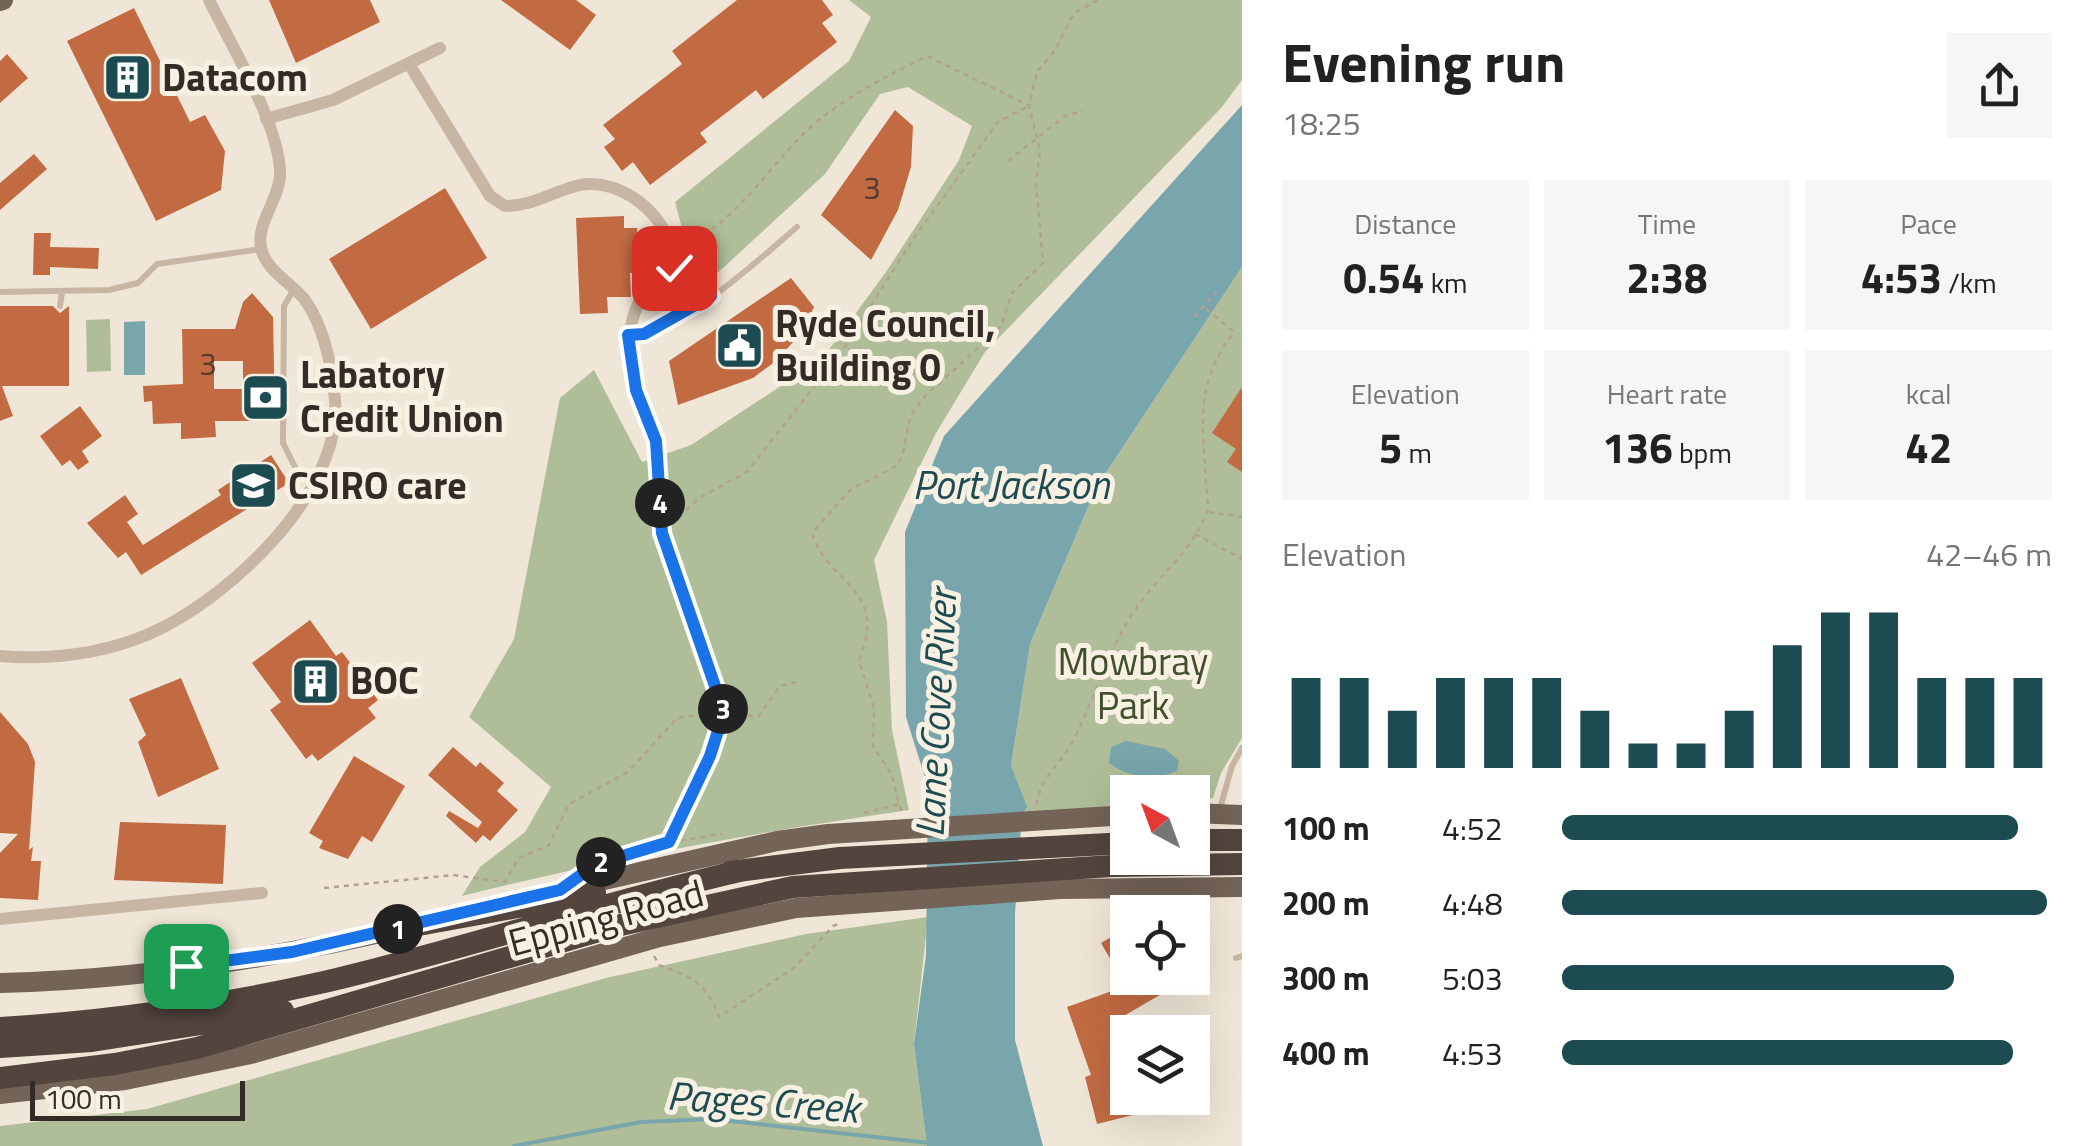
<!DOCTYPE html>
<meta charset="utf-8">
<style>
body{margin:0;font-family:"Titillium Web",sans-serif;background:#f6f6f6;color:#222;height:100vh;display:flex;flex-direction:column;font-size:38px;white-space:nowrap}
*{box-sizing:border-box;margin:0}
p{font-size:32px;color:#767676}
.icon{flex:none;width:55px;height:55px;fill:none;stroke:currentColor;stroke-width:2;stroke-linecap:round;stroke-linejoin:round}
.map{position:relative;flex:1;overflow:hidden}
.details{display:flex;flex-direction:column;background:#fff;width:850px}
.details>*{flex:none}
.needle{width:65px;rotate:319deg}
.buttons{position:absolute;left:1110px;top:775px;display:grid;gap:20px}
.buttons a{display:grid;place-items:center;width:100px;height:100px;border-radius:0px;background:#fff;box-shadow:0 10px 40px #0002;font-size:50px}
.scale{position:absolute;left:30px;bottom:25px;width:215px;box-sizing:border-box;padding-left:10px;border:5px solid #332b25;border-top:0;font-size:28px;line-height:35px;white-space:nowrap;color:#332b25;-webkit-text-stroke:8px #f8f0e3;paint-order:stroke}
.pin{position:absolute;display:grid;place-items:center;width:85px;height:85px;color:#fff;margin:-42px;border-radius:20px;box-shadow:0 5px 15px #0006}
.km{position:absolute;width:50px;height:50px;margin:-25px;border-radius:50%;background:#222;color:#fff;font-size:28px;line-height:50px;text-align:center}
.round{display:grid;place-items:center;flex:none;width:105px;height:105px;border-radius:0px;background:#f6f6f6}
.overview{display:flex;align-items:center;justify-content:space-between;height:170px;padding:0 40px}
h1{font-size:55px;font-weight:700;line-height:75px}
.metrics{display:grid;grid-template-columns:repeat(3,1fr);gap:15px;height:170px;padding:10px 40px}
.metrics div{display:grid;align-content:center;border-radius:0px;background:#f6f6f6;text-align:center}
.metrics b{font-size:42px;font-weight:700}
.metrics small{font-size:28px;font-weight:400}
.metrics p{font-size:28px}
.chart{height:280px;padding:20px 40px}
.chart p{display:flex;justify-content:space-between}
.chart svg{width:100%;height:180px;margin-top:10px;stroke:#1d4b52;stroke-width:6}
ul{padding:0 40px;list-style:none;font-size:32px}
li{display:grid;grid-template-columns:160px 120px 1fr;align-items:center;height:75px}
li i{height:25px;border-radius:12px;background:#1d4b52}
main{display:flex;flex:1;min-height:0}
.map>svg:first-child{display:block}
</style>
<main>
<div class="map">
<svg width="1242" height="1146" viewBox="0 0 1242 1146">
<rect width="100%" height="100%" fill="#f0e6d7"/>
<path fill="#afbe98" d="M849 0H1242V80L1222 107 985 352 936 433 874 560 887 622 892 730 909 810C758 832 609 859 462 896L480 867 525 832 551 787 469 717 514 639 560 398 594 370 642 462 691 445 822 359 886 272 959 160 972 126 908 87 880 94 825 174 712 278 691 262 675 202 849 61 871 17Z
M1242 267V738L1221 773 1213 798 1193 800 1192 792H1128L1127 805 1022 814 1011 766 1030 644 1097 486Z
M110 319 111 371 87 372 86 320Z
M928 917 914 1044 927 1146H0V1126L147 1109 606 978 806 934Z"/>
<path fill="#78a6ac" d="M1242 105V267L1097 486 1030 644 1011 766 1027 807 1022 814 1015 914V1040L1043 1146H927L914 1044 926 955 928 787 906 717 905 532 944 436Z
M145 321V375H124V322Z
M1126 741 1165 749 1179 761 1177 771C1152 781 1130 778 1109 763L1111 747Z"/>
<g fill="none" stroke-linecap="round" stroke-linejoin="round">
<path stroke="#78a6ac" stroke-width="4" d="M514 1146 641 1122 713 1119 930 1143"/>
</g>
<path fill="#c26b43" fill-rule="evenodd" d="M269 0H370L380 22 296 63Z
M501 0H576L596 15 570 50Z
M737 0H822L833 15 822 23 837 42 763 99 756 90 700 133 707 142 650 185 633 162 622 171 604 147 615 139 603 125 682 64 672 51Z
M134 8 190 122 205 115 225 151 221 190 156 221 67 41Z
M7 54 28 78 0 103V61Z
M895 110 913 126 911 167 898 210 871 260 821 215Z
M34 154 47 169 0 210V183Z
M445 188 487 258 371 329 329 259Z
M624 216V228H637L639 273H630L631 297H607L608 313 580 314 576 218Z
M34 233H51L50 247 99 248 98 269 50 267V275H33Z
M791 278 814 307 803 331 776 361 753 378 678 405 669 361Z
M252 293 273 317 275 421H215L216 437 181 439V423L153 424 152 401 144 402 143 386 183 384 182 329H235L243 302ZM214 361H243V389H214Z
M0 306H53L60 313 69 306V386H2L13 416 0 421Z
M1242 387V472L1227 462 1236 449 1212 433Z
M80 406 102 436 82 451 89 462 78 470 70 460 62 466 40 436Z
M271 455 289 483 141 575 126 552 118 558 87 523 125 495 138 514 127 522 143 545 221 495 218 490Z
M310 620 336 656 342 652 378 700 368 708 376 718 318 761 312 754 306 759 270 710 281 702 252 663Z
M181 678 219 769 158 797 138 742 146 735 129 699Z
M0 712 28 744 35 762 29 850 33 847 31 861H41L38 900 0 898V853L18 834 0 833Z
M453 747 476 767 480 762 504 783 497 791 518 810 490 841 483 835 476 843 446 816 449 811 478 828 482 822 428 775Z
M354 756 405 786 372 842 362 836 348 859 319 848 323 841 309 833Z
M120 822 226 825 223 884 114 880Z
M1128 927V978H1189L1122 1017 1128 1033V1058L1124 1060 1128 1098H1133L1137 1114 1097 1124 1085 1077 1091 1075 1067 1007 1126 986 1101 943Z"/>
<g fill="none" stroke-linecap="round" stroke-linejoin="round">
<path stroke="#b3a08f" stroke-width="2.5" stroke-dasharray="5 5" stroke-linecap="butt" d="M1008 161 1065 116 1083 111
M686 245C742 217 769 164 814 124 848 95 888 76 927 56L1028 105
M676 269 706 290
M1194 317 1216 292
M1209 512 1242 517
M664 531 698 499 748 471 842 351 914 238 998 122 1027 107
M1195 534 1242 559
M1037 805C1038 780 1063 761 1074 739 1097 693 1106 652 1137 607 1159 576 1190 552 1206 515 1210 505 1206 489 1206 478 1202 417 1196 383 1234 332L1203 306
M901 811 891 773 873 746 874 708 859 660C889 588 829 586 812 533L851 489 895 467 903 455 910 417 923 398 1001 327 1012 293 1043 263 1036 184 1040 150 1029 106 1037 72 1055 50 1074 13 1098 0
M864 813 899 804
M671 842 722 834
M608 860 669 842 710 755 724 712 662 533 657 441 632 376
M324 888 453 875 505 882 519 858 549 845 569 804 628 772 677 718 724 712 758 717 780 686 800 681
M654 956 659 965C692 976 707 984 719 1017L795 967 833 926 841 923"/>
<path stroke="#c7b6a4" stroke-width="6" d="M294 289 284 306 283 443 296 469 311 484
M0 292 109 290 138 283 157 264 261 249
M60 306 62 292
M628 335C687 329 753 264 797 227
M1219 812 1232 766 1242 748
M1236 958 1242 956"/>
<path stroke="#c7b6a4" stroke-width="12" d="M409 64 490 196 505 206C534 206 553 191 580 185 620 177 667 215 671 252 643 294 626 310 629 363
M266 119 333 100 440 48
M0 656C50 660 102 654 149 634 227 600 342 494 335 401 332 367 325 328 305 300 292 283 266 271 261 248 256 223 279 200 280 175 281 127 231 45 209 0
M0 919 262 893"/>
<path stroke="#746357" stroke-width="20" d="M0 1 3 0
M1192 813 1242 815
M573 887 777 841 828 834 1128 815
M0 983C140 980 283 957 418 924
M0 1094 125 1080 251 1054 660 937 796 908 1060 889 1242 887"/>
<path stroke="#53453d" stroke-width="22" d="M1192 840H1242
M730 872 840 858 1128 843
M402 928 595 893
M0 1028C109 1021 218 1006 324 982 465 949 603 902 744 870
M0 1047 92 1041 283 1011
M0 1078 115 1064 197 1048 616 926 793 887 1112 866 1242 864"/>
</g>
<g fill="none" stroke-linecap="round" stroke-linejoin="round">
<defs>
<path id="route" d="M186 966 292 952 560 890 596 864 669 842 710 756 724 712 662 533 656 441 636 390 628 335 644 334 711 296 674 268"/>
</defs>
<use href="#route" stroke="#fff" stroke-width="20"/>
<use href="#route" stroke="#1a73e8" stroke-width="12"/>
</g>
<defs>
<symbol id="building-square" viewBox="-11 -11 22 22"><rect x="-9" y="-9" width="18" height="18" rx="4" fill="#1d4b52" stroke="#f8f0e3"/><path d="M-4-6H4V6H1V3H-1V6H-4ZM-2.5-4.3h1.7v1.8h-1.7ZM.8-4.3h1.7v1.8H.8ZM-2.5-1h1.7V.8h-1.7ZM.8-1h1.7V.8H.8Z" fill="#fff"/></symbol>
<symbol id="civic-square" viewBox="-11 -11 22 22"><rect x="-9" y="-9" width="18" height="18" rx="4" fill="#1d4b52" stroke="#f8f0e3"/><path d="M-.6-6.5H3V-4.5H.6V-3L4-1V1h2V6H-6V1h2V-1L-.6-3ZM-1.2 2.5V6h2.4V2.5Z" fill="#fff"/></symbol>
<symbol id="bank-square" viewBox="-11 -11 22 22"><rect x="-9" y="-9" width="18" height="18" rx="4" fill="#1d4b52" stroke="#f8f0e3"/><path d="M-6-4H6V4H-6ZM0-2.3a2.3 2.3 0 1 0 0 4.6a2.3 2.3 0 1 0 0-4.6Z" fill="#fff"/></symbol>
<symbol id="school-square" viewBox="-11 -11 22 22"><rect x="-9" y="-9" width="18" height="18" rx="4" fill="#1d4b52" stroke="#f8f0e3"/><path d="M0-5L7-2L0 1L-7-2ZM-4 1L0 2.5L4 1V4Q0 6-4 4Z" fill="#fff"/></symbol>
</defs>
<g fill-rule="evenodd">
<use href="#building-square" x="100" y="50" width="55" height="55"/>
<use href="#civic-square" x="712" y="318" width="55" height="55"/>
<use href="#bank-square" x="238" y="370" width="55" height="55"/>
<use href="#school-square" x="226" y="458" width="55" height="55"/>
<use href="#building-square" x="288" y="654" width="55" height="55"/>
</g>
<g text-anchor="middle" stroke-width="10" stroke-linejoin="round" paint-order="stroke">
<g font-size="32" fill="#573b2c">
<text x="872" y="199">3</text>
<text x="208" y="375">3</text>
</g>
<g font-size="38" font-weight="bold" fill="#332b25" stroke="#f8f0e3" text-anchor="start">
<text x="162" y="91">Datacom</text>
<text x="775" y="337">Ryde Council,<tspan x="775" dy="44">Building 0</tspan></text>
<text x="300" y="388">Labatory<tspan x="300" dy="44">Credit Union</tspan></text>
<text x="288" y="499">CSIRO care</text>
<text x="350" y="694">BOC</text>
</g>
<g font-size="38" fill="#40502a" stroke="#f8f0e3">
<text x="1133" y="675">Mowbray<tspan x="1133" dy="44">Park</tspan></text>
</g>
<g font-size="38" fill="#332b25" stroke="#f8f0e3">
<text transform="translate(606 918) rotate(-15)" y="13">Epping Road</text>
</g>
<g font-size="40" font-style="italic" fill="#1d4b52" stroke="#f8f0e3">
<text x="1011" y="499">Port Jackson</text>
<text transform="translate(936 713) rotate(-87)" y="14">Lane Cove River</text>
<text transform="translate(763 1102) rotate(4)" y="14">Pages Creek</text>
</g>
</g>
</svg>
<div class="buttons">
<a><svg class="needle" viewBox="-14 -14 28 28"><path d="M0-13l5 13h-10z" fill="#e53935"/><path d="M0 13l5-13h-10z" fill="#767676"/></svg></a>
<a><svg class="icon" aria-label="locate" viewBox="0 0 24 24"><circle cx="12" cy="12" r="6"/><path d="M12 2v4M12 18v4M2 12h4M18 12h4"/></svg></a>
<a><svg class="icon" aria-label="layers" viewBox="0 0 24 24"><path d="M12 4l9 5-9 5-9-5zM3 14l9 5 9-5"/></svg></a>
</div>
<div class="scale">100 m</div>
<div class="pin" style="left:186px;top:966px;background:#1e9e55"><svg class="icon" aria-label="arrive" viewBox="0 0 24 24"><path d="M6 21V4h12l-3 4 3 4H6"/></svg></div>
<div class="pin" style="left:674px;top:268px;background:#d93025"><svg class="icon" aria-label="check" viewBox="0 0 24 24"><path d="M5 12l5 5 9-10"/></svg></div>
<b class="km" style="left:398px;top:929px">1</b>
<b class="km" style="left:601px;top:862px">2</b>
<b class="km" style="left:723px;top:709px">3</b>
<b class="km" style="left:660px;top:503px">4</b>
</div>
<section class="details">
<div class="overview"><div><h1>Evening run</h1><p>18:25</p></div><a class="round"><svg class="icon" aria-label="share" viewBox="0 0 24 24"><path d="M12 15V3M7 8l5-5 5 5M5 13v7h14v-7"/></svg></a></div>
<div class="metrics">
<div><p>Distance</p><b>0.54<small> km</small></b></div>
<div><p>Time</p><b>2:38</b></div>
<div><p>Pace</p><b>4:53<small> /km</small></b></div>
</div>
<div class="metrics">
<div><p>Elevation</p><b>5<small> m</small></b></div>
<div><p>Heart rate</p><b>136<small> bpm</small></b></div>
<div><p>kcal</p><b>42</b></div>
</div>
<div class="chart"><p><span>Elevation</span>42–46 m</p>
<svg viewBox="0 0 160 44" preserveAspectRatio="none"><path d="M5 44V22M15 44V22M25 44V30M35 44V22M45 44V22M55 44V22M65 44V30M75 44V38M85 44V38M95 44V30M105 44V14M115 44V6M125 44V6M135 44V22M145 44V22M155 44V22"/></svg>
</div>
<ul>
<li><b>100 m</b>4:52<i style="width:93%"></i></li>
<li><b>200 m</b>4:48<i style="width:99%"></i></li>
<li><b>300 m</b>5:03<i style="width:80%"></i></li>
<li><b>400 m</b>4:53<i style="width:92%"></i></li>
</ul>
</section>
</main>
